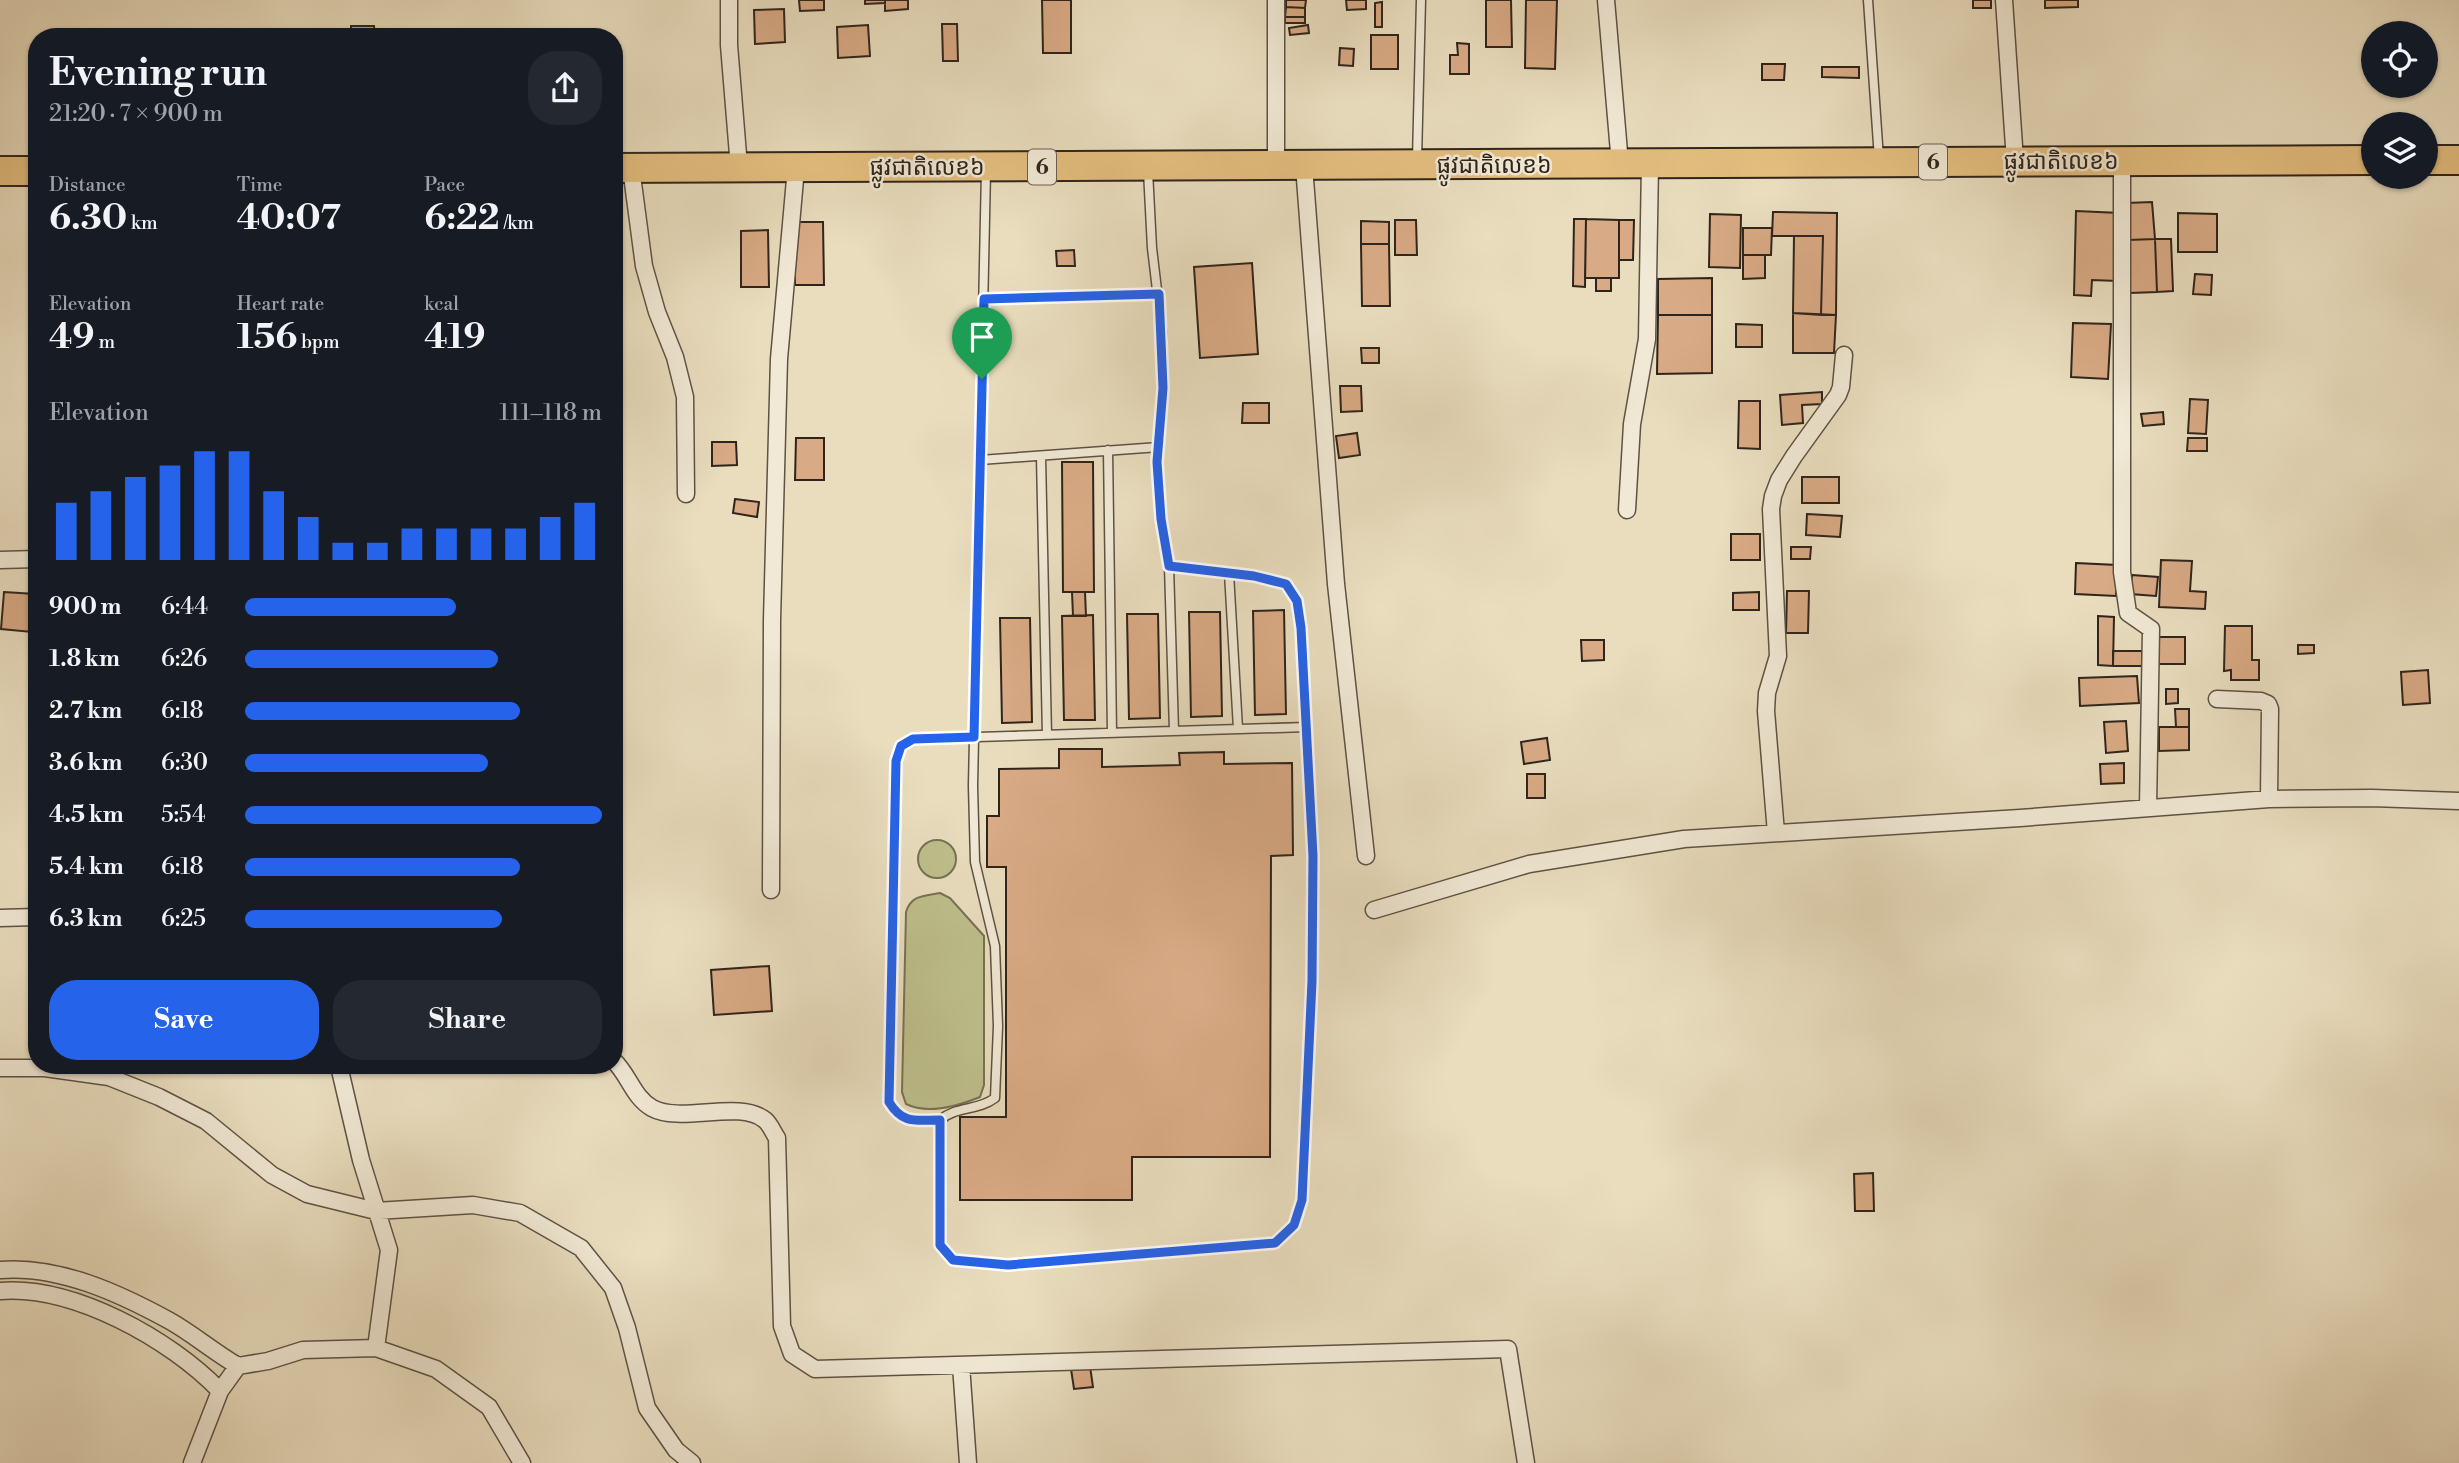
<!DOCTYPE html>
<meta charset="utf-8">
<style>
body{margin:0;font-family:"Libre Bodoni","Noto Sans Khmer",serif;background:#242831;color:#f1f3f6;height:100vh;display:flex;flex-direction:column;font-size:26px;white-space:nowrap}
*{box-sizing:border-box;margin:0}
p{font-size:23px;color:#9ea1a6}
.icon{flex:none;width:38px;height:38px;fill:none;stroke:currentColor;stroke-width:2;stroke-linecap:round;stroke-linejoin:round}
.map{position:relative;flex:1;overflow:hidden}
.details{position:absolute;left:28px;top:28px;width:595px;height:1046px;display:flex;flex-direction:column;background:#171b24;border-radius:28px;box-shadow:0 2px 5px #0004}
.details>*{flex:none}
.tools{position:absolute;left:2361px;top:21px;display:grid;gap:14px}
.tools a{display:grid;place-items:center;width:77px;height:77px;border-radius:50%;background:#171b24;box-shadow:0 2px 5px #0004;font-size:35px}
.pin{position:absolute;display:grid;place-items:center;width:60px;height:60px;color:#fff;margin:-72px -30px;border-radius:50% 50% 50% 0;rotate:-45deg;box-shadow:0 0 7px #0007}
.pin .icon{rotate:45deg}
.round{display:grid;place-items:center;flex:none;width:74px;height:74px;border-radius:28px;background:#242831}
.overview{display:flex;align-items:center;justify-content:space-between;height:119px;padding:0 21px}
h1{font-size:38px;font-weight:800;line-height:52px}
.stats{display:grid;grid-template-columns:repeat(3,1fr);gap:10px;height:119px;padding:7px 21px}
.stats div{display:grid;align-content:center}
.stats b{font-size:35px;font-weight:800}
.stats small{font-size:19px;font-weight:400}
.stats p{font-size:19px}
.chart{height:196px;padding:14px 21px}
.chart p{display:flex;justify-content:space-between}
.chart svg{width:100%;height:126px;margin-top:7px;stroke:#2563eb;stroke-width:6}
.cta{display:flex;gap:14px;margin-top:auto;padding:14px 21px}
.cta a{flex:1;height:80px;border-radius:28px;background:#2563eb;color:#fff;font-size:28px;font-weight:800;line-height:80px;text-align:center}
.cta a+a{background:#242831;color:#f1f3f6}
ul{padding:0 21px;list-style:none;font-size:23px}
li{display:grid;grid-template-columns:112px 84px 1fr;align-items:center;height:52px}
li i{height:18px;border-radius:9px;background:#2563eb}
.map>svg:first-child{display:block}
</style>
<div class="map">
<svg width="2459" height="1463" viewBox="0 0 2459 1463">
<rect width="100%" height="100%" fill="#e9ddbe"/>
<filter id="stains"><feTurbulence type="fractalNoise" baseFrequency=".00286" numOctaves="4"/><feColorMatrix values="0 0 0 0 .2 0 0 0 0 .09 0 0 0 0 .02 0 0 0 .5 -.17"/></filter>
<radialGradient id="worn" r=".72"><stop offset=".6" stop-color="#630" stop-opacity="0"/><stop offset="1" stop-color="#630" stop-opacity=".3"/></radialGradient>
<path fill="#bebf8c" stroke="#767254" stroke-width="2" d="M918 859a19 19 0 1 1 38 0a19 19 0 1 1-38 0Z
M940 893 950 898 984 936V1085L980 1097C958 1106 928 1115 906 1104L902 1092 906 912C911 895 924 896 940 893Z"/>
<path fill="#d8aa85" stroke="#2f241b" stroke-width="2" d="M799 0H824V10L800 11Z
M865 0H885V3L865 4Z
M885 0H908V9L885 11Z
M1042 0H1071V53H1043Z
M1286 0H1306L1305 8 1286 7Z
M1346 0H1366V9L1347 10Z
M1486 0H1511L1512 47H1486Z
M1526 0H1557L1555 69 1525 68Z
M1973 0H1991V8H1973Z
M2045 0H2078V7L2045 8Z
M1382 2V27H1375V3Z
M1286 7 1305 8V17H1285Z
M784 9 785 42 755 44 754 10Z
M1285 17H1305V23H1285Z
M942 24H957L958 61H943Z
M868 25 870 56 838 58 837 27Z
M1308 25 1309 33 1290 35 1289 28Z
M351 26H374L375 37H351Z
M1371 35H1398V69H1371Z
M1457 43 1469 44V74H1450V55H1458Z
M1340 48 1354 49 1353 66 1339 65Z
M1762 64H1785L1784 80H1762Z
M1822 67H1859V78L1822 77Z
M2152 202 2155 239 2128 240 2126 203Z
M2076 211 2120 213 2118 281 2092 280 2091 296 2074 295Z
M1773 212 1837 213 1836 315H1821L1823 236H1772Z
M2178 213 2217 214V252H2178Z
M1710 214 1741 215 1740 268 1709 267Z
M1574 219H1586L1585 287 1573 286Z
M1586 219 1619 220V278H1585Z
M1395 220H1416L1417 255H1395Z
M1619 220H1634L1633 260H1619Z
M1361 221 1389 222V244H1361Z
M795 222H823L824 285H795Z
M1743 228H1772L1771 255H1743Z
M768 230 769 287H741V231Z
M1794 236H1823L1821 315 1793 313Z
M2155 239 2157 292 2130 293 2128 240Z
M2155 239H2171L2173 291 2157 292Z
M1361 244H1389L1390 306H1362Z
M1074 250 1075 266H1057L1056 251Z
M1743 255H1765V278L1743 279Z
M1252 263 1258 354 1200 358 1194 267Z
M2195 274 2212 275 2211 295 2193 294Z
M1596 278H1611V291H1596Z
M1712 278V315H1658V279Z
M1793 313 1836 315 1834 353H1793Z
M1658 315H1712V373L1657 374Z
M2073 323 2111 324 2108 379 2071 377Z
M1736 324 1762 325V347H1736Z
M1361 348H1379V363H1362Z
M1340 386H1361L1362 411 1341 412Z
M1822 392V404L1802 405 1803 423 1782 425 1780 395Z
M2190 399 2208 400 2206 434 2188 433Z
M1739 401H1760V449L1738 448Z
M1243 403H1269V423H1242Z
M2163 412 2164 424 2143 426 2141 414Z
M1357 433 1360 455 1339 458 1336 436Z
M796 438H824V480H795Z
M2188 438H2207V451H2187Z
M712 442H736L737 465 712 466Z
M1062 462H1093L1094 592H1063Z
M1802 477H1839V503H1802Z
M735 499 759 502 757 517 733 513Z
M1807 514 1842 516 1840 537 1806 535Z
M1731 534H1760V560H1731Z
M1791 547H1811L1810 559H1791Z
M2161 560 2192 561 2190 591 2206 592 2205 609 2159 607Z
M2076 563 2117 565 2116 596 2075 594Z
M2132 575 2158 577 2156 596 2130 594Z
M1787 591H1809L1808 633H1786Z
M4 592 35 594 32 632 1 629Z
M1072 592H1085L1086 616H1073Z
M1759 592V610H1733V593Z
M1284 610 1286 714 1255 715 1253 611Z
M1189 612H1220L1222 716 1191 717Z
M1127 614H1158L1160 718 1129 719Z
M1093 615 1095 720H1064L1062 616Z
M2098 616 2114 617 2113 666 2098 665Z
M1000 618H1030L1032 722 1002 723Z
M2225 626H2252V660H2259V680H2231V670L2224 671Z
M2158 637H2185V664H2158Z
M1581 640H1604V660L1582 661Z
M2298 645H2314V653L2298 654Z
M2113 651H2142V666H2113Z
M2428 670 2430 703 2403 705 2401 672Z
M2137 676 2139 703 2080 706 2079 678Z
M2166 689H2178V703L2166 704Z
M2175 709H2189V727H2176Z
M2126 721 2128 751 2106 753 2104 722Z
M2159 727H2189V750L2159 751Z
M1547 738 1550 760 1524 764 1521 742Z
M1059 749H1102V767L1180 765 1179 753 1224 752V764L1292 763 1293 855 1271 856 1270 1157H1132V1200H960V1117H1006V867H987V816H999V769L1059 768Z
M2124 763V783L2101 784 2100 764Z
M1527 774H1545V798H1527Z
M769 966 772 1011 714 1015 711 970Z
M1873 1173 1874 1211H1855L1854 1174Z
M1090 1366 1093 1387 1074 1389 1071 1369Z"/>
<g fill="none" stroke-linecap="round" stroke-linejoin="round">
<defs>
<path id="lane" d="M1868 0 1879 159
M1417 159 1421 0
M986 170 973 786 975 862 995 946 998 1026 995 1098C978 1111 956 1106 940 1120V1245L953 1260 1008 1265 1275 1243 1294 1225 1302 1200 1312 981 1313 856 1301 628 1297 601 1286 584 1254 576 1169 566 1161 519 1157 462 1163 388 1162 332 1152 248 1148 171
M984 299 1159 294
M1108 450 1112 733
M1041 457 1047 735
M980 460 1159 447
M1169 566 1174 731
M1229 573 1238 729
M940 1120C916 1120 903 1125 889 1103L896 761 901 746 913 739 1307 727"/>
<path id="street" d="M729 0V45L739 167
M1276 0V165
M1606 0 1620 164
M2004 0 2015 161
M2122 160V572L2128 613 2151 629 2148 808
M1304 166 1336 584 1366 856
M631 168 644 266 657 312 675 357 685 397 686 494
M1627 510 1632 424 1647 339 1650 164
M0 560 37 559
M2217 699 2261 701 2268 704 2270 709 2269 799
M1776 833 1766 711 1767 693 1778 656 1771 509 1773 496 1779 480 1794 456 1838 395 1841 387 1844 355
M771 890 772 620 779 359 796 168
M1374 910 1529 864 1684 839 2020 818 2269 799 2372 798 2459 801
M0 918 37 917
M614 1061C629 1075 633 1097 652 1108 681 1124 739 1099 765 1120 770 1124 773 1132 777 1138L782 1326 792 1354 815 1369 1508 1349 1526 1463
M339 1066 361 1160 389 1250 376 1348
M0 1068H45L109 1077 159 1097 206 1121 272 1175 307 1194 376 1211 473 1205 520 1213 581 1248 613 1288 627 1328 647 1408 676 1450 692 1463
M0 1270C58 1265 119 1293 170 1321 193 1334 214 1352 238 1366L268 1361 303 1350 376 1348 436 1369 489 1407 522 1463
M0 1291C73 1285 170 1339 220 1391
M961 1365 968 1463
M192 1463 220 1391 238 1366"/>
<path id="highway" d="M2426 160H2459
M614 168 2373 160
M0 171H37"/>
</defs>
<use href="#lane" stroke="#5e5244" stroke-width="11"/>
<use href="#street" stroke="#5e5244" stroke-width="19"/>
<use href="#highway" stroke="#2f241b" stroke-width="32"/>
<use href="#lane" stroke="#f1e9d5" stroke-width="8"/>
<use href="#street" stroke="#f1e9d5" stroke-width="16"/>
<use href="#highway" stroke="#e4be7f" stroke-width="28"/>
</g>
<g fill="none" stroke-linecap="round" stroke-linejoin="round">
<defs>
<path id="route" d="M1159 294 1163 388 1157 462 1161 519 1169 566 1254 576 1286 584 1297 601 1301 628 1313 856 1312 981 1302 1200 1294 1225 1275 1243 1008 1265 953 1260 940 1245V1120C916 1120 903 1125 889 1102L896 761 901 746 913 739 974 737 984 299Z"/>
</defs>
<use href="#route" stroke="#fff" stroke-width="14"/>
<use href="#route" stroke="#2563eb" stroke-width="9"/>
</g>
<g text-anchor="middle" stroke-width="5" stroke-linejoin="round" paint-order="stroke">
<g fill="#f1e9d5" stroke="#695f53" stroke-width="2">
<rect x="1919" y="144.5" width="28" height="35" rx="5"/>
<rect x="1028" y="149.5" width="28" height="35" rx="5"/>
</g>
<g font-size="21" font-weight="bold" fill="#2f241b">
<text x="1933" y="169">6</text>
<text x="1042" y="174">6</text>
</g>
<g font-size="23" fill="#2f241b" stroke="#f1e9d5">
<text x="2061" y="169">ផ្លូវជាតិលេខ៦</text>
<text x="1494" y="173">ផ្លូវជាតិលេខ៦</text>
<text x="927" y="175">ផ្លូវជាតិលេខ៦</text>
</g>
</g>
<rect width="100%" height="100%" filter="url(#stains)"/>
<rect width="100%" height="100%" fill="url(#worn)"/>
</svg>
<div class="tools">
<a><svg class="icon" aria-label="locate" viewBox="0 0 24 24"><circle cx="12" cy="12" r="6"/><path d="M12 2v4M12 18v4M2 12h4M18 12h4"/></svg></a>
<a><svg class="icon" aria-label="layers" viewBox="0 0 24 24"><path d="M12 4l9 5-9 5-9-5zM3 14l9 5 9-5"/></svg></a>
</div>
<div class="pin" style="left:982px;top:379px;background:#1e9e55"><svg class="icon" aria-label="arrive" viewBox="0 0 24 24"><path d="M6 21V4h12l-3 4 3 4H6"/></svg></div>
<section class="details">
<div class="overview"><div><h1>Evening run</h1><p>21:20 · 7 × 900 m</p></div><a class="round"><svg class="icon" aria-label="share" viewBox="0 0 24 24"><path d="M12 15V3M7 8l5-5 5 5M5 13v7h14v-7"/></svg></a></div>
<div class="stats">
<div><p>Distance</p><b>6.30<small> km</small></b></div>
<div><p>Time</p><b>40:07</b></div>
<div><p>Pace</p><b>6:22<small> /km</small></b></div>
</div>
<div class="stats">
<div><p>Elevation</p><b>49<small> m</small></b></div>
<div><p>Heart rate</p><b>156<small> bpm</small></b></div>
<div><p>kcal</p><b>419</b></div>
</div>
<div class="chart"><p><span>Elevation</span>111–118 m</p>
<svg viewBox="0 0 160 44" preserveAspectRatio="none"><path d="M5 44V24M15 44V20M25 44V15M35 44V11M45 44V6M55 44V6M65 44V20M75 44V29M85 44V38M95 44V38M105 44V33M115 44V33M125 44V33M135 44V33M145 44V29M155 44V24"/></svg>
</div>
<ul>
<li><b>900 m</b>6:44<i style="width:59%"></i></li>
<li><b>1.8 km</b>6:26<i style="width:71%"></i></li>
<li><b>2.7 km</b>6:18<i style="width:77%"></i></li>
<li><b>3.6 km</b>6:30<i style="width:68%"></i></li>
<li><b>4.5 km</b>5:54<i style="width:100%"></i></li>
<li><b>5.4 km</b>6:18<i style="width:77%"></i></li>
<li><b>6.3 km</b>6:25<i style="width:72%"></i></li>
</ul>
<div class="cta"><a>Save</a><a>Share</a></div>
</section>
</div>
